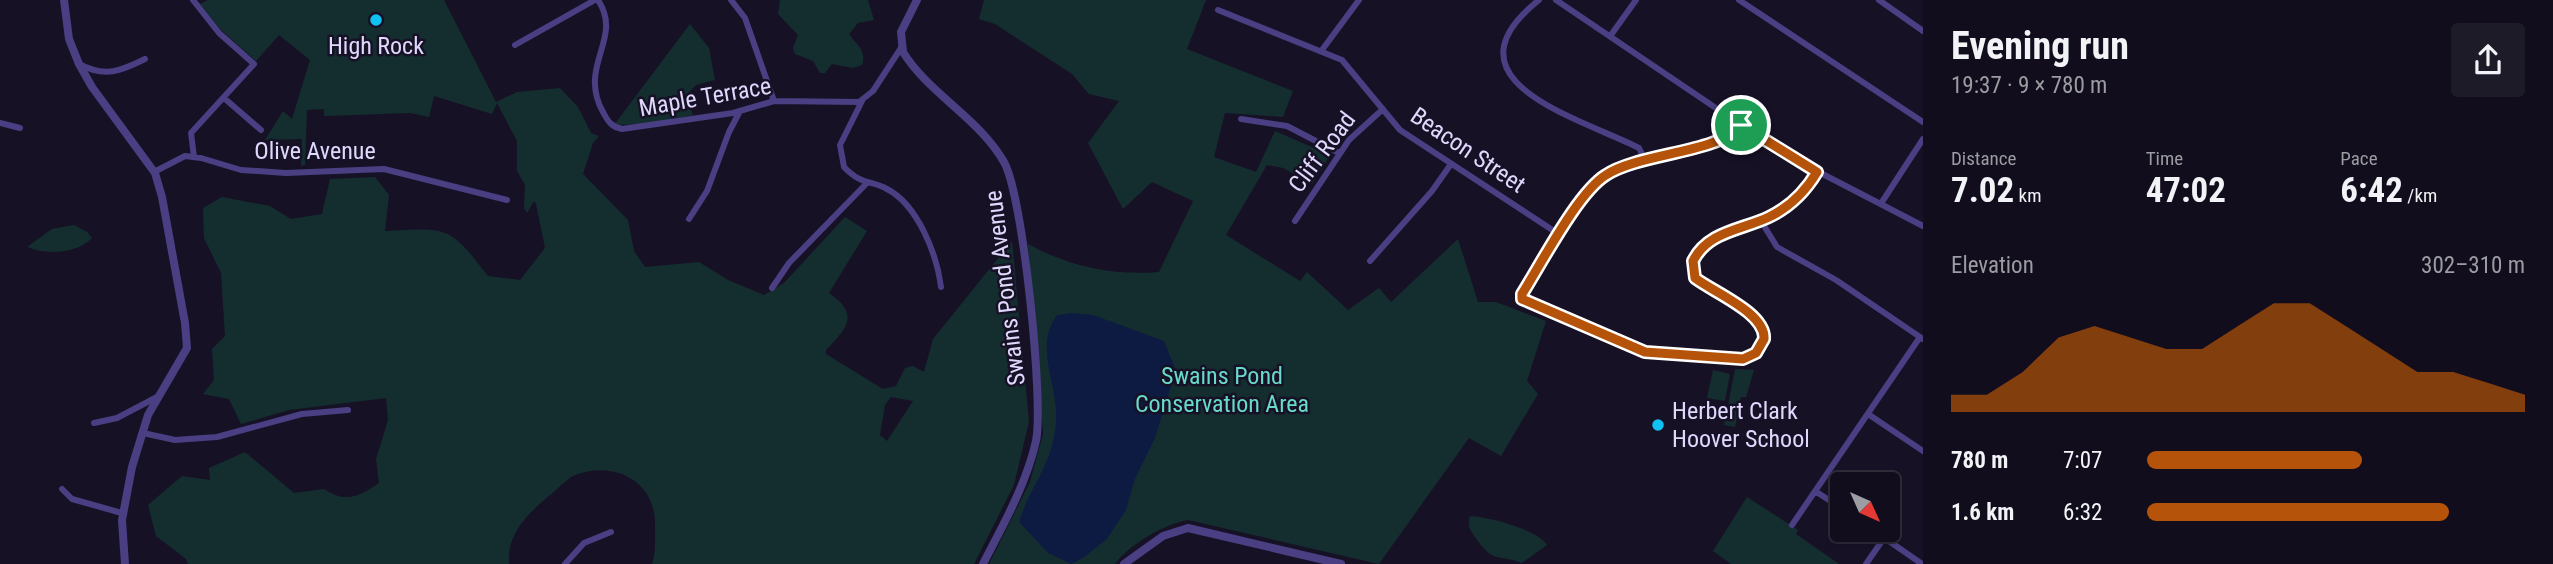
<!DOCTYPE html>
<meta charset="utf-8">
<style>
body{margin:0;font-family:"Roboto Condensed",sans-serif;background:#1e1b29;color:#f1f3f6;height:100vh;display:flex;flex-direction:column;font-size:26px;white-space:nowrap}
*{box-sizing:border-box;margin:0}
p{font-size:23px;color:#9c9ca3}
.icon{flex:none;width:38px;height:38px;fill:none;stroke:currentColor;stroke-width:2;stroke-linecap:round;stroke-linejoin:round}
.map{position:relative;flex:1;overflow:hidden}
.sheet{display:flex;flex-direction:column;background:#110d1c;width:630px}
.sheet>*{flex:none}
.needle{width:46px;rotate:135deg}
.tools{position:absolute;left:1830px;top:472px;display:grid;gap:14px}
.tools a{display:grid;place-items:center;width:70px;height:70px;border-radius:7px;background:#110d1c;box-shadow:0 2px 5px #0004,0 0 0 2px #302d3b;font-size:35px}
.pin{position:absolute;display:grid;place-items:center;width:60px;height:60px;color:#fff;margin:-30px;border:4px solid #fff;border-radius:50%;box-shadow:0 2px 7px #0007}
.round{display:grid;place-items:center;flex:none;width:74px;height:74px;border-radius:7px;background:#1e1b29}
.summary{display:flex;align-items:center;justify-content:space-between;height:119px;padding:0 28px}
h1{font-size:38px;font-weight:700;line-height:52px}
.figures{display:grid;grid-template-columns:repeat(3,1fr);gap:10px;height:119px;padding:7px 28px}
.figures div{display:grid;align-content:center}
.figures b{font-size:35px;font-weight:700}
.figures small{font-size:19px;font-weight:400}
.figures p{font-size:19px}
.chart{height:196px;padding:14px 28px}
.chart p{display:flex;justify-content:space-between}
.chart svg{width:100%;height:126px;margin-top:7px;fill:#b45309;opacity:.7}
ul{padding:0 28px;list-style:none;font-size:23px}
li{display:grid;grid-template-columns:112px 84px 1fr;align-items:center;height:52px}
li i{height:18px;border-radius:9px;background:#b45309}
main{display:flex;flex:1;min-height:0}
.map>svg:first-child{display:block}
</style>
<main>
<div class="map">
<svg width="1923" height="564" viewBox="0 0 1923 564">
<rect width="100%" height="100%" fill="#171126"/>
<path fill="#142e30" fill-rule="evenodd" d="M208 0H444L496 102 517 92 560 88 578 107 591 133 599 136 593 143 583 174 628 220 634 251 645 267 699 262 728 280 764 295 784 283 845 217 867 231 829 293C861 315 846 329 826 350V354L883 389 896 386 905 368 913 366 924 372 933 339 1012 241 1029 422 1014 485 974 564H652C656 553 655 539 655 527 657 480 612 459 573 476 567 479 561 486 556 490 533 509 506 531 509 564H188L186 559 156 536 148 505 182 476 210 480 209 468 245 452 294 493 324 489C346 504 360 496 379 483L376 459 388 420 386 398 289 410 241 424 229 399 203 394 214 380 212 349 225 336 221 273 204 238 203 208 222 197 270 206 291 219 322 214 330 179 375 177 389 195 385 231C448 228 449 225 488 276L520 280 545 248 536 204 534 201 527 213 524 208 525 185 517 171V141L497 103 492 114 434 96 429 117 410 113 324 116V109L307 110 305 165 301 166 302 139 265 140 283 111 292 119 310 60 279 35 256 61 220 29 200 4ZM891 397 913 401 887 441 880 435 885 405Z
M780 0H868L874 20 858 23 849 34C856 44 867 51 862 65L853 68 832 64 825 73H820L813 61 795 54 793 48 798 35 778 14Z
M984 0H1206L1187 49 1293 91 1283 117 1225 113 1214 157 1256 172 1275 131 1330 155 1312 184 1283 168 1267 165 1226 235 1300 281 1307 272 1348 310 1379 288 1391 302 1458 239 1478 302H1496L1546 321 1527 381 1538 394 1501 456 1469 438 1379 564 1188 520C1163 525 1131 543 1115 564H989L1030 482 1043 434 1028 244C1068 266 1113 276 1159 272L1193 201 1152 182 1123 209 1088 143 1119 101 1089 94 1072 74 995 24 979 19Z
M690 24 709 48 715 80 696 85 686 95 693 115 649 124 614 125Z
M74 225 87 232 92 238C77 254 46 255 27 247L52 229Z
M1735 369 1754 370 1746 397H1741L1735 427 1724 425Z
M1713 370 1730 374 1725 401 1707 398Z
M1747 497 1798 530 1796 534 1839 564H1731L1713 551Z
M1470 516C1488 517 1537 529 1547 545L1522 563C1494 553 1494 564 1475 537 1470 530 1467 525 1470 516Z"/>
<path fill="#0d1b42" d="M1072 313 1093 315 1164 341 1175 368 1172 383 1155 438 1135 479 1126 510 1107 539 1083 558 1071 564 1048 553 1019 522C1031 483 1053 466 1056 421 1059 386 1033 347 1057 315Z"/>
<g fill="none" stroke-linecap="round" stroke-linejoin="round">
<path stroke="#493f82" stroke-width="6" d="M193 0 219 33 254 64 191 133 194 157
M598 0C624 39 577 65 603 112 608 122 612 127 622 129L733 113 774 101 859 102 873 91 901 48
M731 0 745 18 774 101
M1539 0C1437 81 1580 118 1639 148L1645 160
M1556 0 1784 154 1923 226
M1739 0 1923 122
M1879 0 1923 31
M1218 10 1342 60 1400 130 1560 235
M1611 35 1636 0
M515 45 595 0
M1322 50 1359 0
M79 64C105 78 121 71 145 59
M224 98 261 130
M862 101 840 145 844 167C861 185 870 180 887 189 918 205 937 255 941 287
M1241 119 1287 126 1339 153
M0 123 20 128
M1741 125 1728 138C1693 147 1635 155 1605 175 1578 193 1541 264 1522 294V299L1645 352 1743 359 1756 353 1763 343V329L1748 313 1695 278 1694 261C1709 229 1751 228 1779 212 1796 202 1808 189 1817 172
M154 172 185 156 201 158 241 170 286 173 384 169 507 200
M1882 202 1923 139
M689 219 707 191 729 132 740 111
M1295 221 1349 140 1383 109
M1761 221 1777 247 1836 280 1923 339
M1370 261 1432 191 1451 164
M772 288 789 263 866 184
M1868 414 1923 451
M94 423 117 418 157 397
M143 433 175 440 217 437 302 414 348 410
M62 489 72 499 122 513
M1815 491 1843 509
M1792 525 1920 337
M1873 530 1922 564
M565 564 584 543 611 532
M1866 564 1884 538"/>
<path stroke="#493f82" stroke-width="8" d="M64 0 69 39 79 64 92 87 155 173 162 197 185 323 187 348 148 415 132 467 122 520 125 564
M917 0 901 32 903 52C929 94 979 118 1004 162 1023 195 1044 402 1036 441 1026 485 1003 525 983 564
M1124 564 1163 536 1188 528 1341 564"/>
</g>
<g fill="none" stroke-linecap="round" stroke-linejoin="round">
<defs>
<path id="route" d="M1741 125 1817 172C1805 192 1790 207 1769 217 1742 230 1708 231 1693 261L1695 278C1713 292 1766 313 1764 339L1756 353 1743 359 1645 352 1522 299V294C1541 264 1578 192 1606 175 1639 153 1720 153 1741 125Z"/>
</defs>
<use href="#route" stroke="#fff" stroke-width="14"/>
<use href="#route" stroke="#b45309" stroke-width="9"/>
</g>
<g fill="#0fc2f2" stroke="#171126" stroke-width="2.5">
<circle cx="376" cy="20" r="7"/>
<circle cx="1658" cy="425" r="7"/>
</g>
<g text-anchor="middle" stroke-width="5" stroke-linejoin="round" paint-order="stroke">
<g font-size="24" fill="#e0d8fd" stroke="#171126">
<text x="376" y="54">High Rock</text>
<text x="1672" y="419" text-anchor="start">Herbert Clark<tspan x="1672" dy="28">Hoover School</tspan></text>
</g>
<g font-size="24" fill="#e0d8fd" stroke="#171126">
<text transform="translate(705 97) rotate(-10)" y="8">Maple Terrace</text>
<text transform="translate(1468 150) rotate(34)" y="8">Beacon Street</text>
<text x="315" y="159">Olive Avenue</text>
<text transform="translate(1322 152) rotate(-53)" y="8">Cliff Road</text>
<text transform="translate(1005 288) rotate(-97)" y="8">Swains Pond Avenue</text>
</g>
<g font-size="24" fill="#67daca" stroke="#171126">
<text x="1222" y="384">Swains Pond<tspan x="1222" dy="28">Conservation Area</tspan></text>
</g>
</g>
</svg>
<div class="tools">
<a><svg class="needle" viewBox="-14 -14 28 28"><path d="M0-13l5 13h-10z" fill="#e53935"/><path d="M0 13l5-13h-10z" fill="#9c9ca3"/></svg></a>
</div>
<div class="pin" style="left:1741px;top:125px;background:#1e9e55"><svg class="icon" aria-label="arrive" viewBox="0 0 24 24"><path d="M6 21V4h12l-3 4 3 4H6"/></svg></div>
</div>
<section class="sheet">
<div class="summary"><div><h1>Evening run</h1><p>19:37 · 9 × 780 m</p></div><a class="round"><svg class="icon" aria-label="share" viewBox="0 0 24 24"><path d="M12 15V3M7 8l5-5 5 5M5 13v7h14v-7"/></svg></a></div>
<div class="figures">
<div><p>Distance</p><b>7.02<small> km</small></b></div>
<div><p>Time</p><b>47:02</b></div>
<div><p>Pace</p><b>6:42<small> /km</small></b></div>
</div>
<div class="chart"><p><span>Elevation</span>302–310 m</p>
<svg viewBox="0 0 160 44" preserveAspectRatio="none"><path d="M0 44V38L10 38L20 30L30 18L40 14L50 18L60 22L70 22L80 14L90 6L100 6L110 14L120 22L130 30L140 30L150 34L160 38V44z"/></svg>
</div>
<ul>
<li><b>780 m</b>7:07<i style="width:57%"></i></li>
<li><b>1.6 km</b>6:32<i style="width:80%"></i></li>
</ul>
</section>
</main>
